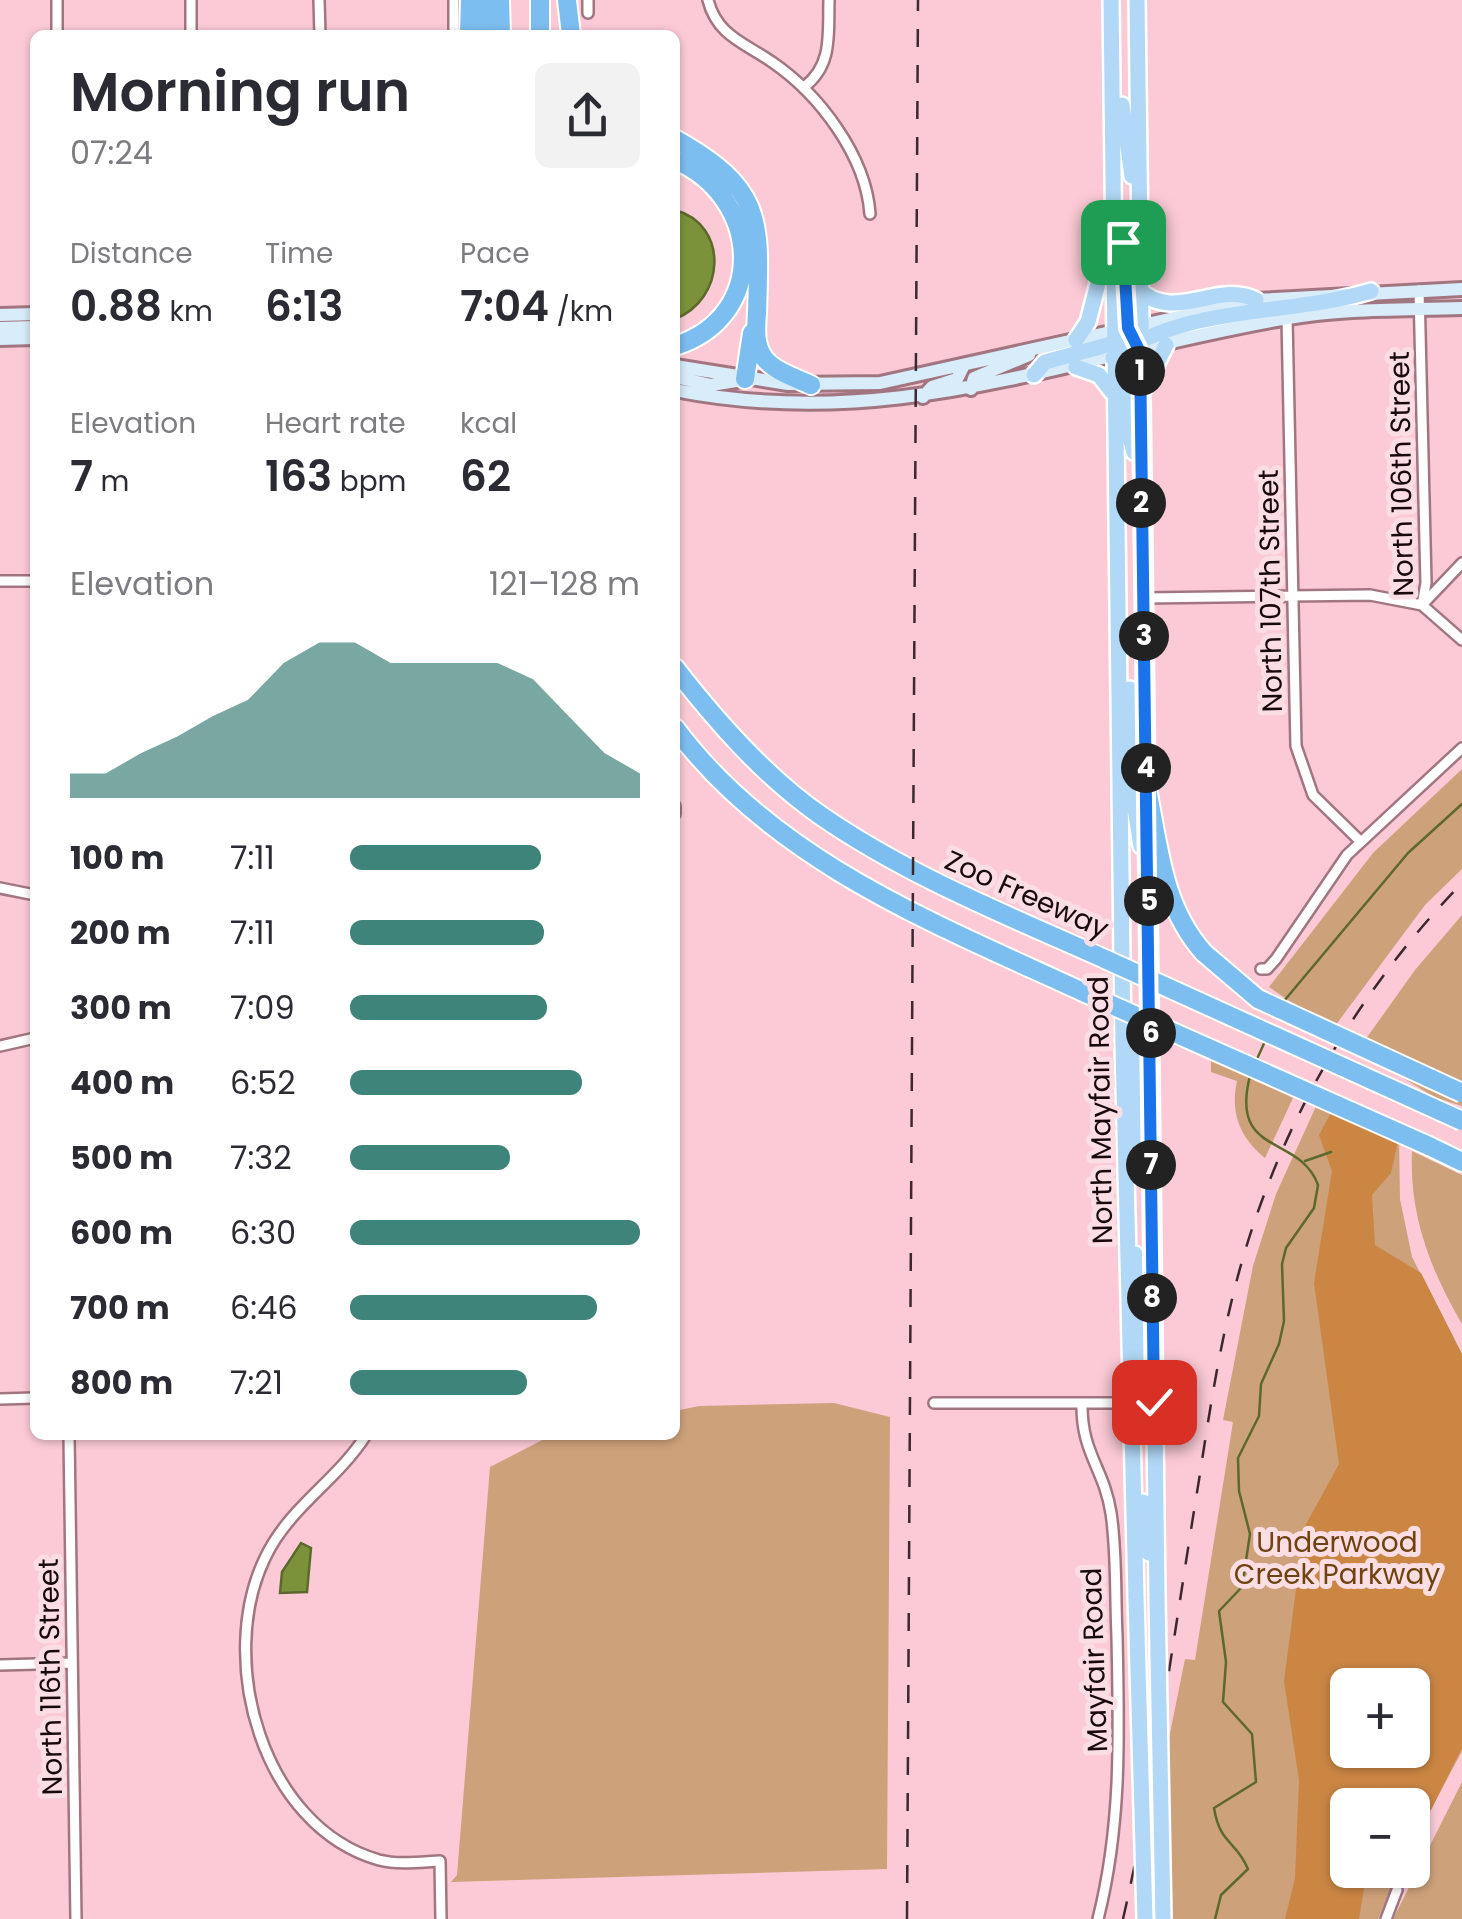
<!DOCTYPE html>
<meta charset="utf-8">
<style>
body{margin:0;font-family:Poppins,sans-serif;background:#f2f2f3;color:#2b2b33;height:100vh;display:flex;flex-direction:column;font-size:38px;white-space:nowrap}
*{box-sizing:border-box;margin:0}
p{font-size:32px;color:#7c7c81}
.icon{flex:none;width:55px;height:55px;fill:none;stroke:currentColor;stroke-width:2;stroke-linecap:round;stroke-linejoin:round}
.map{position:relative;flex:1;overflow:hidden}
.side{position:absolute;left:30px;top:30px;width:650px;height:1410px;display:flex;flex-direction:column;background:#fff;border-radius:15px;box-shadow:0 2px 8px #0004}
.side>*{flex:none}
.fabs{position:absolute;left:1330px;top:1668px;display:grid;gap:20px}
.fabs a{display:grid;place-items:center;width:100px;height:100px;border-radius:15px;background:#fff;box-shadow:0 2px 8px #0004;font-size:50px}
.pin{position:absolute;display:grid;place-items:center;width:85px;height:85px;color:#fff;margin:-42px;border-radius:20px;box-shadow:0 5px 15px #0006}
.km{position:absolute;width:50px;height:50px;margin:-25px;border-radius:50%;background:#222;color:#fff;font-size:28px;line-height:50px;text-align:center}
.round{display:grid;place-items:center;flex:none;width:105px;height:105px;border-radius:15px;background:#f2f2f3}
.summary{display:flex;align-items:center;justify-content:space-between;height:170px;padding:0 40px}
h1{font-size:55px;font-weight:600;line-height:75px}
.figures{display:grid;grid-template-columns:repeat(3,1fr);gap:15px;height:170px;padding:10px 40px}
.figures div{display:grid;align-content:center}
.figures b{font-size:42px;font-weight:600}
.figures small{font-size:28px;font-weight:400}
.figures p{font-size:28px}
.chart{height:280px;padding:20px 40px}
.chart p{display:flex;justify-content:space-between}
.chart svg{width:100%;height:180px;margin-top:10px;fill:#3f847a;opacity:.7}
ul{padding:0 40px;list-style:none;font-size:32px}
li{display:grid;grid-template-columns:160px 120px 1fr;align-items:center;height:75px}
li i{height:25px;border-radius:12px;background:#3f847a}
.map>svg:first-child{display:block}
</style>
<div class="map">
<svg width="1462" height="1919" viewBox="0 0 1462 1919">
<rect width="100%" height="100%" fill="#fbcad6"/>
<path fill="#cda17a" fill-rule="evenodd" d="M1462 769V869L1425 905 1332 1030 1269 987 1373 853Z
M1462 915V1106L1434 1097 1358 1050 1415 970Z
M1211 1059 1293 1098 1265 1158C1240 1138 1230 1113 1237 1081L1211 1072Z
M1318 1102 1399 1137 1400 1199 1412 1257 1462 1354V1751L1413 1843 1412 1805H1348V1870H1399L1378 1919H1171L1166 1753 1185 1659 1195 1660 1233 1422 1223 1420 1253 1266 1276 1194ZM1348 1685H1412V1750H1348Z
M1412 1151 1462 1175V1324C1430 1269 1409 1215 1412 1151Z
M834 1403 890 1417 887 1869 451 1882 457 1875 490 1467 552 1435H675V1411L699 1406Z
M1462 1782V1919H1393Z"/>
<path fill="#cb8644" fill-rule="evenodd" d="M1333 1109 1399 1137 1391 1173 1372 1195 1375 1245 1421 1273 1462 1354V1748L1431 1810 1381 1787 1377 1805H1348V1870H1367L1359 1919H1285L1295 1878 1299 1780 1284 1681 1304 1528 1339 1464 1314 1283 1332 1171 1319 1135ZM1348 1685H1412V1750H1348Z"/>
<path fill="#7b923a" stroke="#5d692c" stroke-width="2.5" d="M675 210C730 225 725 300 675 319Z
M301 1543 311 1548 307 1592 280 1593 282 1572Z"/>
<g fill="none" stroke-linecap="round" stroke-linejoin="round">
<path stroke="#5d692c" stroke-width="2.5" d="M1284 1001 1408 853 1462 804
M1257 1059 1266 1039
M1305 1161 1331 1152
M1215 1919 1221 1895 1248 1869C1236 1840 1220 1845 1214 1808L1256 1782 1252 1734 1223 1702 1226 1662 1219 1611 1242 1587 1250 1534 1239 1491 1238 1458 1259 1416 1261 1384 1279 1344 1284 1321 1282 1264 1286 1248 1314 1208 1318 1185C1300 1134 1229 1157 1250 1076"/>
<defs>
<path id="street" d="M57 0V35
M191 0V35
M319 0 320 35
M454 0V35
M588 0V13
M708 0C717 36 745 43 772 62 819 94 866 156 870 214
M804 87C833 65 828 34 829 0
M1419 290 1426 583 1422 605
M1287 318 1296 746 1313 795 1360 841
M0 581H35
M1145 598 1370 595 1422 605 1462 640
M1424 603 1462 563
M675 806V814
M0 888 35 895
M1261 969H1267L1276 959 1347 855 1462 748
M0 1046 35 1038
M0 1399 35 1398
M934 1403H1132
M1082 1403C1081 1453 1104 1468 1111 1513 1117 1553 1115 1595 1117 1636 1119 1733 1122 1824 1098 1919
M69 1435 76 1919
M366 1435C337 1481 289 1507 265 1558 216 1659 262 1827 379 1860 399 1865 420 1862 440 1861L441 1919
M0 1665 72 1663
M1386 1919 1397 1890"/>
<path id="secondary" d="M0 315 35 314
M0 328 35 327
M0 339 35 338
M675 366 788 384 880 383 1256 300 1462 289
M675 377 711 385 742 380
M971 389 974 378 1029 355
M675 390C898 434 1074 354 1288 318 1345 308 1404 310 1462 308
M923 397 932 387 957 379 963 367"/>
<path id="primary" d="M1111 0 1123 1046 1136 1598
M1137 0 1147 799
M1122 105 1132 176
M1123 258 1128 328 1137 347
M1138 289C1175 324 1217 280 1256 300
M1076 340 1088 322 1107 248
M1123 346 1128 430 1134 452
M1113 358C1187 304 1288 316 1371 291
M1076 367 1099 375 1112 392
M1034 375 1045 362 1122 341
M1144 389 1166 345
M1130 689 1132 790 1141 846
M1148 822 1157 1598
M1123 1046 1133 1050 1136 1062V1147L1149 1172
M1135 1254 1141 1387 1145 1398 1154 1402
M1143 1502 1149 1553"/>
<path id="highway" d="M482 0 483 35
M500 0 501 35
M567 0 571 35
M469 35 470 0
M540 35V0
M675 139C764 189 760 220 757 313 756 329 754 344 764 358 775 372 796 378 811 385
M675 160C761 196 770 316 675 346
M745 379 752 333
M675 668C716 721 764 776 820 815 908 876 1009 916 1107 960
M675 728C778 866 946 928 1096 998
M1147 789C1159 847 1162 906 1204 953
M1429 1146 1462 1162"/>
</defs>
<use href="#street" stroke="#a27681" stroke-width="14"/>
<use href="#secondary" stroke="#a27681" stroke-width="18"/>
<use href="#primary" stroke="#fff" stroke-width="20"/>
<use href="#highway" stroke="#fff" stroke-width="22"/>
<use href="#street" stroke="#fff" stroke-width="9"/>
<use href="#secondary" stroke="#d8ecfa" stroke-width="12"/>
<use href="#primary" stroke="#b1d8f6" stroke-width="15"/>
<use href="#highway" stroke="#7dbef0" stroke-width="18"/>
<path stroke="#3d282d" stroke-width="2.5" stroke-dasharray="18 18" stroke-linecap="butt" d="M907 1919 918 0
M1123 1919C1156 1774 1175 1626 1199 1480 1212 1395 1225 1310 1252 1229 1295 1099 1367 981 1462 883"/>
<defs>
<path id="primary-bridge" d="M1136 1598 1145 1919
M1157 1598 1163 1919"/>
<path id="highway-bridge" d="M1204 953 1258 999 1462 1093
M1107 960 1462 1121
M1096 998 1429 1146"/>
</defs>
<use href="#primary-bridge" stroke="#fff" stroke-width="20" stroke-linecap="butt"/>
<use href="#highway-bridge" stroke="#fff" stroke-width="22" stroke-linecap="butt"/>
<use href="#primary-bridge" stroke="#b1d8f6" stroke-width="15"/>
<use href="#highway-bridge" stroke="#7dbef0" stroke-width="18"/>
</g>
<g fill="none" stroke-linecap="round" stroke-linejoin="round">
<defs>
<path id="route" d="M1123 242 1128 328 1140 352 1154 1402"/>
</defs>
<use href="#route" stroke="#fff" stroke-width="20"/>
<use href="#route" stroke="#1a73e8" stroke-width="12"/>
</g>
<g text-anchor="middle" stroke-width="10" stroke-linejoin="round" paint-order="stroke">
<g font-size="28" fill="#18090d" stroke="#fbdde4">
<text transform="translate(1401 474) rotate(-91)" y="10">North 106th Street</text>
<text transform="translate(1270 591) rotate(-91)" y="10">North 107th Street</text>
<text transform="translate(1027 894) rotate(24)" y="10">Zoo Freeway</text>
<text transform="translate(1100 1110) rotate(-91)" y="10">North Mayfair Road</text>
<text transform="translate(1094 1660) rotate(-92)" y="10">Mayfair Road</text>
<text transform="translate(50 1677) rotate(-91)" y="10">North 116th Street</text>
</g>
<g font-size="28" fill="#70420f" stroke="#fbdde4">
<text x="1337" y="1552">Underwood<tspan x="1337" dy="32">Creek Parkway</tspan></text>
</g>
</g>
</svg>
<div class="fabs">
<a>+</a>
<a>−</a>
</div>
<div class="pin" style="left:1123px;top:242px;background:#1e9e55"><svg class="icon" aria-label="arrive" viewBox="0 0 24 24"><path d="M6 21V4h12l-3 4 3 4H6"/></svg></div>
<div class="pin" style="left:1154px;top:1402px;background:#d93025"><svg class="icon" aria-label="check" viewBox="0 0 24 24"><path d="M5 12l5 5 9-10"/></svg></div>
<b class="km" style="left:1140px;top:371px">1</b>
<b class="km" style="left:1141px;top:503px">2</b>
<b class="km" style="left:1144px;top:636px">3</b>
<b class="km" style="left:1146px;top:768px">4</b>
<b class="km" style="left:1149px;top:901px">5</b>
<b class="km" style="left:1151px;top:1033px">6</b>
<b class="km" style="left:1151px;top:1165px">7</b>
<b class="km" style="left:1152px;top:1298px">8</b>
<section class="side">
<div class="summary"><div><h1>Morning run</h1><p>07:24</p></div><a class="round"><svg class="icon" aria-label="share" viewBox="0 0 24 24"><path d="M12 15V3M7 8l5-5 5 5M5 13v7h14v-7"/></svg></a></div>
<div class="figures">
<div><p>Distance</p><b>0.88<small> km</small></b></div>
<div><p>Time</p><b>6:13</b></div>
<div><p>Pace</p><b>7:04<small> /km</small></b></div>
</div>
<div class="figures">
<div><p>Elevation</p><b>7<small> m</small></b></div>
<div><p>Heart rate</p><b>163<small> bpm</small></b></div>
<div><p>kcal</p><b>62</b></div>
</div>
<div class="chart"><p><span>Elevation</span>121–128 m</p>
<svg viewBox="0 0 160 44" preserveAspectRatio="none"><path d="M0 44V38L10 38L20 33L30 29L40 24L50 20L60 11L70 6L80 6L90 11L100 11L110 11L120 11L130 15L140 24L150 33L160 38V44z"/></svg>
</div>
<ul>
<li><b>100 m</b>7:11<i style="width:66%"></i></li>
<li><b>200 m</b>7:11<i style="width:67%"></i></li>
<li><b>300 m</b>7:09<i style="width:68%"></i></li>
<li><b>400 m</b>6:52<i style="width:80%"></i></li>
<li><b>500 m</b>7:32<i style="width:55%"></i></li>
<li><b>600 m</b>6:30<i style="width:100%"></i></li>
<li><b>700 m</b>6:46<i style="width:85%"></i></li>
<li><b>800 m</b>7:21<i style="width:61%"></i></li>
</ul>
</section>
</div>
